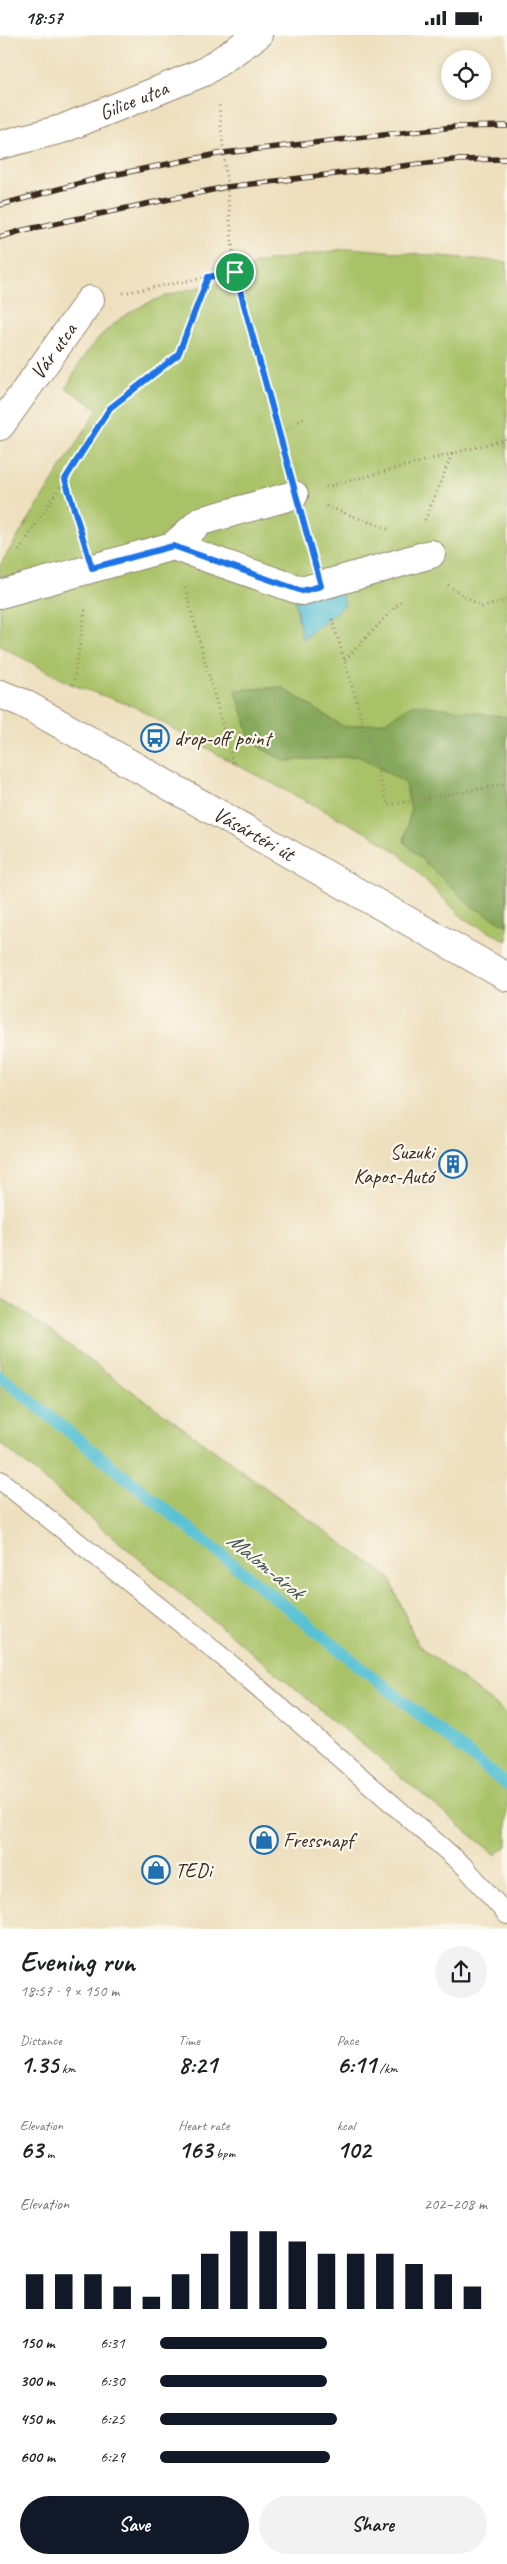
<!DOCTYPE html>
<meta charset="utf-8">
<style>
body{margin:0;font-family:Caveat,sans-serif;background:#f2f2f2;color:#202124;height:100vh;display:flex;flex-direction:column;font-size:19px;white-space:nowrap}
*{box-sizing:border-box;margin:0}
p{font-size:16px;color:#757577}
.icon{flex:none;width:28px;height:28px;fill:none;stroke:currentColor;stroke-width:2;stroke-linecap:round;stroke-linejoin:round}
.map{position:relative;height:1894px;overflow:hidden}
.side{display:flex;flex-direction:column;background:#fff;flex:1}
.side>*{flex:none}
.tools{position:absolute;left:441px;top:15px;display:grid;gap:10px}
.tools a{display:grid;place-items:center;width:50px;height:50px;border-radius:50%;background:#fff;box-shadow:0 2px 8px #0003;font-size:25px}
.pin{position:absolute;display:grid;place-items:center;width:42px;height:42px;color:#fff;margin:-21px;border:2px solid #fff;border-radius:50%;box-shadow:0 1px 5px #0007}
.round{display:grid;place-items:center;flex:none;width:52px;height:52px;border-radius:26px;background:#f2f2f2}
.overview{display:flex;align-items:center;justify-content:space-between;height:85px;padding:0 20px}
h1{font-size:28px;font-weight:600;line-height:38px}
.stats{display:grid;grid-template-columns:repeat(3,1fr);gap:8px;height:85px;padding:5px 20px}
.stats div{display:grid;align-content:center}
.stats b{font-size:25px;font-weight:600}
.stats small{font-size:14px;font-weight:400}
.stats p{font-size:14px}
.chart{height:140px;padding:10px 20px}
.chart p{display:flex;justify-content:space-between}
.chart svg{width:100%;height:90px;margin-top:5px;stroke:#111827;stroke-width:6}
.action{display:flex;gap:10px;margin-top:auto;padding:10px 20px}
.action a{flex:1;height:58px;border-radius:30px;background:#111827;color:#fff;font-size:20px;font-weight:600;line-height:58px;text-align:center}
.action a+a{background:#f2f2f2;color:#202124}
ul{padding:0 20px;list-style:none;font-size:16px}
li{display:grid;grid-template-columns:80px 60px 1fr;align-items:center;height:38px}
li i{height:12px;border-radius:6px;background:#111827}
.status{display:flex;justify-content:space-between;align-items:center;height:35px;padding:0 25px;background:#fff;direction:ltr}
.status svg{height:14px;fill:currentColor}
.map>svg:first-child{display:block}
</style>
<div class="status"><b>18:57</b><svg viewBox="0 0 49 12"><path d="M0 12V9h3v3zM5 12V6h3v6zM10 12V3h3v9zM15 12V0h3v12zM26 1h20v11H26zM47 4h2v5h-2z"/></svg></div>
<div class="map">
<svg width="507" height="1894" viewBox="0 0 507 1894">
<rect width="100%" height="100%" fill="#fbf7ec"/>
<filter id="ink" filterUnits="userSpaceOnUse"><feTurbulence type="fractalNoise" baseFrequency=".02" numOctaves="2"/><feDisplacementMap in="SourceGraphic" scale="10" xChannelSelector="R" yChannelSelector="G"/><feConvolveMatrix kernelMatrix="1 2 1 2 8 2 1 2 1" color-interpolation-filters="sRGB"/></filter>
<filter id="wash" filterUnits="userSpaceOnUse"><feTurbulence type="fractalNoise" baseFrequency=".0096" numOctaves="4" result="noise"/><feDisplacementMap in="SourceGraphic" scale="20" xChannelSelector="R" yChannelSelector="G"/><feGaussianBlur stdDeviation="1.12" result="paint"/><feColorMatrix in="noise" values="0 0 0 0 0 0 0 0 0 0 0 0 0 0 0 0 0 1.4 0 .05"/><feComposite in="paint" operator="in"/></filter>
<g filter="url(#wash)">
<rect width="100%" height="100%" fill="#eee0bf"/>
<path fill="#a9c268" stroke="#727643" d="M351 213 507 227V906L463 883 398 818 371 800 233 728 135 672 73 650 0 611V530L98 374 66 353C74 339 82 322 92 310 136 260 183 256 244 243L254 228Z
M0 1263 22 1276 390 1543 417 1609 507 1679V1811L495 1820 0 1408Z"/>
<path fill="#86a85c" stroke="#60693d" d="M281 652 344 692 384 687 414 669 507 682V890L471 871 404 807 411 775 405 748 359 721 284 726 251 707 236 655Z"/>
<path fill="#58c1d4" stroke="#4a7679" d="M339 552 345 569 302 605 295 566Z"/>
<g fill="none" stroke-linecap="round" stroke-linejoin="round">
<path stroke="#58c1d4" stroke-width="12" d="M0 1341 507 1750"/>
</g>
</g>
<g filter="url(#ink)">
<g fill="none" stroke-linecap="round" stroke-linejoin="round">
<defs>
<path id="service" d="M0 1445 224 1623 465 1832 507 1880"/>
<path id="pedestrian" d="M173 511 201 486 294 460
M0 559 173 511 302 556 431 519"/>
<g id="minor">
<path id="s1" d="M0 391 90 265"/>
</g>
<g id="tertiary">
<path id="s2" d="M0 110 62 94 204 37 258 0"/>
<path id="s3" d="M0 659 23 668 507 942"/>
</g>
</defs>
<use href="#service" stroke="#94856e" stroke-width="20"/>
<use href="#pedestrian" stroke="#94856e" stroke-width="30"/>
<use href="#minor" stroke="#94856e" stroke-width="30"/>
<use href="#tertiary" stroke="#94856e" stroke-width="30"/>
<path stroke="#94856e" stroke-width="3" stroke-dasharray="1 4" stroke-linecap="butt" d="M235 237 285 427
M123 258 235 237 219 68
M278 401 304 383
M65 444 82 499
M326 452 507 404
M326 471 388 494
M425 485 452 419
M304 493 311 516
M19 516 110 373 178 320 208 242
M448 550 482 572 507 565
M185 553 233 728
M332 584 388 770 507 749
M345 625 402 565
M73 650 86 571"/>
<use href="#service" stroke="#fff" stroke-width="18"/>
<use href="#pedestrian" stroke="#fff" stroke-width="28"/>
<use href="#minor" stroke="#fff" stroke-width="28"/>
<use href="#tertiary" stroke="#fff" stroke-width="28"/>
<defs>
<path id="rail" d="M0 170 103 142 223 118 454 92 507 91
M0 202 24 195 226 152 453 125 507 124"/>
</defs>
<use href="#rail" stroke="#3b2a1e" stroke-width="5.5"/>
<use href="#rail" stroke="#fbf7ec" stroke-width="4" stroke-dasharray="11" stroke-linecap="butt"/>
</g>
</g>
<g fill="none" stroke-linecap="round" stroke-linejoin="round" filter="url(#ink)">
<defs>
<path id="route" d="M235 237 321 551 302 556 173 511 92 533 65 444 110 373 178 320 208 242Z"/>
</defs>
<use href="#route" stroke="#fff" stroke-width="10"/>
<use href="#route" stroke="#1a73e8" stroke-width="6"/>
</g>
<defs>
<symbol id="bus-ring" viewBox="-11 -11 22 22"><circle r="9.5" fill="#fbf7ec" stroke="#1f6fb2" stroke-width="1.5"/><path d="M-5-6H5V4H4V6H2V4H-2V6H-4V4H-5ZM-3.5-4V0h7V-4ZM-3.5 1.2v1.5H-2V1.2ZM2 1.2v1.5H3.5V1.2Z" fill="#1f6fb2"/></symbol>
<symbol id="building-ring" viewBox="-11 -11 22 22"><circle r="9.5" fill="#fbf7ec" stroke="#1f6fb2" stroke-width="1.5"/><path d="M-4-6H4V6H1V3H-1V6H-4ZM-2.5-4.3h1.7v1.8h-1.7ZM.8-4.3h1.7v1.8H.8ZM-2.5-1h1.7V.8h-1.7ZM.8-1h1.7V.8H.8Z" fill="#1f6fb2"/></symbol>
<symbol id="shop-ring" viewBox="-11 -11 22 22"><circle r="9.5" fill="#fbf7ec" stroke="#1f6fb2" stroke-width="1.5"/><path d="M-5-2.5h2.3a2.7 3.5 0 0 1 5.4 0H5L5.5 6h-11ZM-1.5-2.5h3a1.5 2.3 0 0 0-3 0Z" fill="#1f6fb2"/></symbol>
</defs>
<g fill-rule="evenodd">
<use href="#bus-ring" x="139" y="687" width="32" height="32"/>
<use href="#building-ring" x="437" y="1113" width="32" height="32"/>
<use href="#shop-ring" x="248" y="1789" width="32" height="32"/>
<use href="#shop-ring" x="140" y="1819" width="32" height="32"/>
</g>
<g text-anchor="middle" stroke-width="4.5" stroke-linejoin="round" paint-order="stroke">
<g font-size="21" fill="#3b2a1e" stroke="#fbf7ec">
<text dy="7" stroke="none"><textPath href="#s2" startOffset="141">Gilice utca</textPath></text>
<text dy="7" stroke="none"><textPath href="#s1" startOffset="92">Vár utca</textPath></text>
<text dy="7" stroke="none"><textPath href="#s3" startOffset="290">Vásártéri út</textPath></text>
</g>
<g font-size="21" fill="#3b2a1e" stroke="#fbf7ec" text-anchor="start">
<text x="174" y="710">drop-off point</text>
<text x="434" y="1124" text-anchor="end">Suzuki<tspan x="434" dy="24">Kapos-Autó</tspan></text>
<text x="283" y="1812">Fressnapf</text>
<text x="175" y="1842">TEDi</text>
</g>
<g font-size="22" font-style="italic" fill="#445755" stroke="#fbf7ec">
<text transform="translate(266 1530) rotate(39)" y="8">Malom-árok</text>
</g>
</g>
</svg>
<div class="tools">
<a><svg class="icon" aria-label="locate" viewBox="0 0 24 24"><circle cx="12" cy="12" r="6"/><path d="M12 2v4M12 18v4M2 12h4M18 12h4"/></svg></a>
</div>
<div class="pin" style="left:235px;top:237px;background:#1e9e55"><svg class="icon" aria-label="arrive" viewBox="0 0 24 24"><path d="M6 21V4h12l-3 4 3 4H6"/></svg></div>
</div>
<section class="side">
<div class="overview"><div><h1>Evening run</h1><p>18:57 · 9 × 150 m</p></div><a class="round"><svg class="icon" aria-label="share" viewBox="0 0 24 24"><path d="M12 15V3M7 8l5-5 5 5M5 13v7h14v-7"/></svg></a></div>
<div class="stats">
<div><p>Distance</p><b>1.35<small> km</small></b></div>
<div><p>Time</p><b>8:21</b></div>
<div><p>Pace</p><b>6:11<small> /km</small></b></div>
</div>
<div class="stats">
<div><p>Elevation</p><b>63<small> m</small></b></div>
<div><p>Heart rate</p><b>163<small> bpm</small></b></div>
<div><p>kcal</p><b>102</b></div>
</div>
<div class="chart"><p><span>Elevation</span>202–208 m</p>
<svg viewBox="0 0 160 44" preserveAspectRatio="none"><path d="M5 44V27M15 44V27M25 44V27M35 44V33M45 44V38M55 44V27M65 44V17M75 44V6M85 44V6M95 44V11M105 44V17M115 44V17M125 44V17M135 44V22M145 44V27M155 44V33"/></svg>
</div>
<ul>
<li><b>150 m</b>6:31<i style="width:51%"></i></li>
<li><b>300 m</b>6:30<i style="width:51%"></i></li>
<li><b>450 m</b>6:25<i style="width:54%"></i></li>
<li><b>600 m</b>6:29<i style="width:52%"></i></li>
</ul>
<div class="action"><a>Save</a><a>Share</a></div>
</section>
